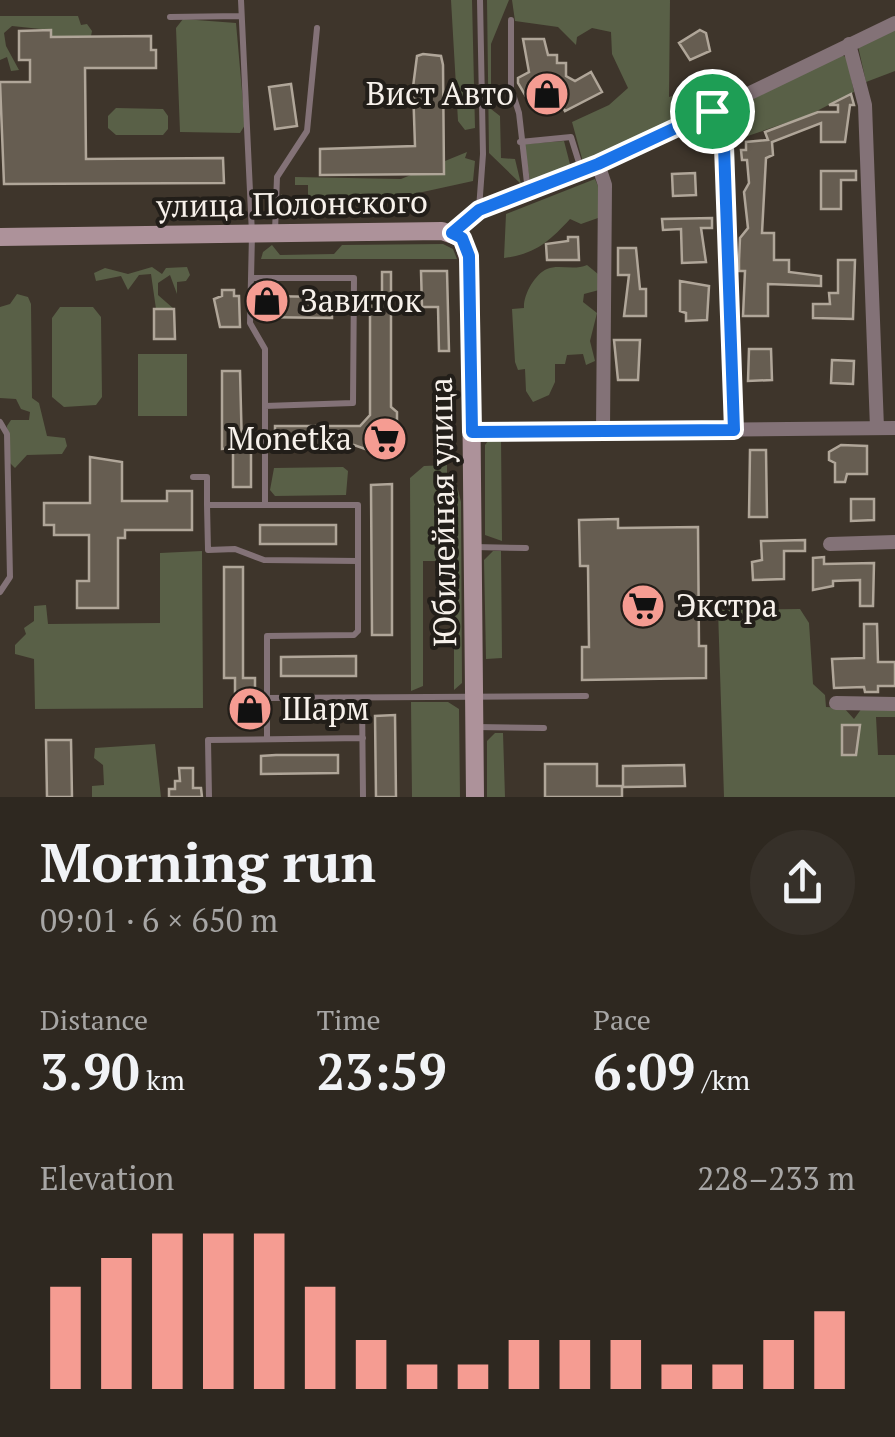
<!DOCTYPE html>
<meta charset="utf-8">
<style>
body{margin:0;font-family:"PT Serif",serif;background:#363029;color:#f1f3f6;height:100vh;display:flex;flex-direction:column;font-size:38px;white-space:nowrap}
*{box-sizing:border-box;margin:0}
p{font-size:32px;color:#a7a6a5}
.icon{flex:none;width:55px;height:55px;fill:none;stroke:currentColor;stroke-width:2;stroke-linecap:round;stroke-linejoin:round}
.map{position:relative;height:797px;overflow:hidden}
.side{display:flex;flex-direction:column;background:#2e2820;flex:1}
.side>*{flex:none}
.pin{position:absolute;display:grid;place-items:center;width:85px;height:85px;color:#fff;margin:-42px;border:5px solid #fff;border-radius:50%;box-shadow:0 2px 10px #0007}
.round{display:grid;place-items:center;flex:none;width:105px;height:105px;border-radius:52px;background:#363029}
.overview{display:flex;align-items:center;justify-content:space-between;height:170px;padding:0 40px}
h1{font-size:55px;font-weight:700;line-height:75px}
.stats{display:grid;grid-template-columns:repeat(3,1fr);gap:15px;height:170px;padding:10px 40px}
.stats div{display:grid;align-content:center}
.stats b{font-size:50px;font-weight:700}
.stats small{font-size:28px;font-weight:400}
.stats p{font-size:28px}
.chart{height:280px;padding:20px 40px}
.chart p{display:flex;justify-content:space-between}
.chart svg{width:100%;height:180px;margin-top:10px;stroke:#f59c92;stroke-width:6}
.map>svg:first-child{display:block}
</style>
<div class="map">
<svg width="895" height="797" viewBox="0 0 895 797">
<rect width="100%" height="100%" fill="#3e352b"/>
<path fill="#596047" d="M451 0H472L475 128 465 130 458 121Z
M487 0H509L491 44V109L500 116 501 158 515 159 521 184 489 153Z
M512 0H670L669 97 691 90 698 109 583 162 572 122 609 105 628 88 612 54 611 32 592 28 577 37 576 45 558 27 515 21Z
M0 16H78L81 25 87 24 92 31 91 36 51 37 50 30 12 26 4 33 6 46 19 70 11 71 7 57 0 60Z
M183 19 236 23 245 125 240 133 180 132 176 28Z
M895 28V71L866 82 858 46Z
M840 55 847 57 854 92 809 115 730 142 723 111Z
M116 108 163 109 168 116V129L163 135H116L108 128V116Z
M564 141 571 168 530 181 524 144Z
M467 152 465 158 475 161 473 181 386 200 281 203V194L286 200 308 199V185H295V177L401 179Z
M595 179 600 191 598 218 581 224 570 219C549 242 535 254 504 258L506 214Z
M443 244 453 249 457 259H261L263 252 272 245 280 255 334 254 342 245Z
M587 265 598 274 599 290 584 294 583 302 597 313 590 341 595 361 586 365 583 354 567 355 565 364H555V382L549 395 533 402 526 391 525 369 518 370 515 362 512 309 524 308C523 295 535 274 547 269 559 264 574 271 587 265Z
M152 267 162 274 166 268 187 267 190 275 186 281 177 282V294L170 275 158 283V295L174 309H156L151 274 139 275 128 290 121 276 96 281 94 273 105 268 128 274Z
M17 294 28 297 31 304 32 398 39 403 47 436 65 438 67 446 62 454 27 455 15 468 9 462 7 426 11 420H29L30 412 21 409 16 399 0 398V307L10 304Z
M60 307H93L101 317 102 397 96 405 64 407 52 397V318Z
M138 354H187V416H138Z
M491 437H501L502 541 485 535V445Z
M447 465V477H455L461 502 462 683 454 690V561H423V686L411 691 410 478 424 466Z
M343 467 348 471 346 495 275 496 270 490 274 468Z
M202 551 203 708 35 709 34 659 15 654V645L26 634 24 628 34 621V606L46 605 48 624 160 623V553Z
M493 551H501L502 658 486 659 484 560Z
M800 609 809 623 813 684 825 695 826 707 844 708 854 719 862 708 895 709V717H876L878 755H895V797H724L718 610Z
M411 702H448L459 709 460 797H412Z
M495 733H503L505 797H487V741Z
M155 744 161 797H92V786L104 785 103 765 94 758 95 748Z"/>
<path fill="#665d51" stroke="#b0a699" stroke-width="2.5" d="M51 30V37L151 36V50H156V68H85L86 159 223 158 224 183 4 184 0 82H30V60H19V31Z
M700 30 706 33 710 51 690 60 679 43Z
M523 39H544L548 55H557V63H566V76L575 81 591 72 602 92 565 111 558 99 528 100 518 83V78L529 72Z
M423 54 441 56 443 65 444 174 320 175V149L415 146 413 87 417 56Z
M291 84 297 126 275 129 269 87Z
M851 94 854 105H850L845 142H821V123L772 142 773 155 766 158 762 233H774V260H789V272L821 276V286L768 284V316H743L745 271H739V260L740 238 748 228 744 192 749 183 747 160H742L741 150H746V142L768 140 765 132 818 112H838V105H829Z
M821 171H856V180H841V209H821Z
M695 173 696 195 673 196 672 174Z
M712 218V228H701L706 262 682 263 681 229 663 230 662 219Z
M568 237H578L579 260H547L546 244 568 241Z
M618 248H636L640 289H646V316H624L629 275H618Z
M838 260H855L853 319 813 318V304H830L829 293H838Z
M421 271H447L449 351H439L438 307H422Z
M382 272H391V407L397 412V433L403 442 388 457 354 445H275V426H360L370 415V293H382Z
M680 281 709 286 707 320 686 321V313L680 311Z
M222 290H234V296H239L240 327H220L214 299 222 296Z
M257 296 332 297V318L257 317Z
M154 309H174L175 339H154Z
M614 340H640L638 380H618Z
M749 349H771L772 380 748 381Z
M832 360 854 361 853 384 831 383Z
M222 371H240L242 449H251V487H233V448L222 449Z
M841 445 867 446V474H847L845 482H835V463L829 460V452Z
M750 450H766L767 517H749Z
M90 457 122 462V501H167V491H192V530H125V538H118V608H77V581H89V535H54V525H44V503H90Z
M392 484V635H372L371 485Z
M851 499H874V520L851 521Z
M618 519V528L698 527 699 646H706V678L582 680V647H589L588 566H580L579 520Z
M260 525H336V544H260Z
M805 540V551H784V579L753 580 752 562 762 560 761 541Z
M824 557V564L874 563 873 606H860V580L833 581V586L813 590V558Z
M224 567H243V678H255V717H235V678H224Z
M864 624H877L878 662H895V686H878V692H865L864 687 834 688 832 659 864 658Z
M356 656V676H281V657Z
M395 715 396 797H376L375 716Z
M842 725H860L856 755H842Z
M46 740H71L72 797H47Z
M276 755H338V773L261 774V756Z
M545 764H597V786H622V797H545Z
M684 765 685 786 623 787V766Z
M179 768H193V788H201L202 797H169V789H175V781H180Z"/>
<g fill="none" stroke-linecap="round" stroke-linejoin="round">
<path stroke="#837277" stroke-width="6" d="M241 0 252 234 250 323 265 349V505
M170 17 241 16
M511 20V88L519 113 528 192
M520 142 571 137 581 169
M479 209 483 154 480 0
M275 231 277 177 307 131 317 28
M252 278H354L353 403 265 406
M0 422 7 434 10 577 0 592
M193 477H207V505H358V631L354 635 267 636V739
M207 505 208 550 235 549 264 560 358 561
M474 547 526 548
M267 698 586 696
M362 698 363 797
M476 727 544 728
M209 797 208 740 363 738"/>
<path stroke="#837277" stroke-width="14" d="M849 44 865 105 877 428
M712 111 724 146 734 430
M598 164 605 185 603 431
M452 233 479 210 638 147 895 23
M472 432 895 428
M830 544 895 542
M836 703 895 704"/>
<path stroke="#ad929a" stroke-width="18" d="M0 237 442 231 462 238 470 265 475 797"/>
</g>
<g fill="none" stroke-linecap="round" stroke-linejoin="round">
<defs>
<path id="route" d="M712 111 724 146 734 430 472 432 469 256 462 238 452 233 479 210 598 164Z"/>
</defs>
<use href="#route" stroke="#fff" stroke-width="20"/>
<use href="#route" stroke="#1a73e8" stroke-width="12"/>
</g>
<defs>
<symbol id="shop-disc" viewBox="-11 -11 22 22"><circle r="9.5" fill="#f59c92" stroke="#221e19"/><path d="M-5-2.5h2.3a2.7 3.5 0 0 1 5.4 0H5L5.5 6h-11ZM-1.5-2.5h3a1.5 2.3 0 0 0-3 0Z" fill="#111"/></symbol>
<symbol id="supermarket-disc" viewBox="-11 -11 22 22"><circle r="9.5" fill="#f59c92" stroke="#221e19"/><path d="M-6-5.5h2.5l.6 2H6L4.5 2H-2.5L-4.4-4H-6ZM-1.5 3.2a1.3 1.3 0 1 0 .1 0ZM3 3.2a1.3 1.3 0 1 0 .1 0Z" fill="#111"/></symbol>
</defs>
<g fill-rule="evenodd">
<use href="#shop-disc" x="522" y="69" width="50" height="50"/>
<use href="#shop-disc" x="242" y="276" width="50" height="50"/>
<use href="#supermarket-disc" x="360" y="414" width="50" height="50"/>
<use href="#supermarket-disc" x="618" y="581" width="50" height="50"/>
<use href="#shop-disc" x="225" y="684" width="50" height="50"/>
</g>
<g text-anchor="middle" stroke-width="8" stroke-linejoin="round" paint-order="stroke">
<g font-size="32" fill="#f7f1eb" stroke="#221e19" text-anchor="start">
<text x="514" y="105" text-anchor="end">Вист Авто</text>
<text x="300" y="312">Завиток</text>
<text x="352" y="450" text-anchor="end">Monetka</text>
<text x="676" y="617">Экстра</text>
<text x="282" y="720">Шарм</text>
</g>
<g font-size="32" fill="#f7f1eb" stroke="#221e19">
<text transform="translate(292 204) rotate(-1)" y="11">улица Полонского</text>
<text transform="translate(443 512) rotate(-91)" y="11">Юбилейная улица</text>
</g>
</g>
</svg>
<div class="pin" style="left:712px;top:111px;background:#1e9e55"><svg class="icon" aria-label="arrive" viewBox="0 0 24 24"><path d="M6 21V4h12l-3 4 3 4H6"/></svg></div>
</div>
<section class="side">
<div class="overview"><div><h1>Morning run</h1><p>09:01 · 6 × 650 m</p></div><a class="round"><svg class="icon" aria-label="share" viewBox="0 0 24 24"><path d="M12 15V3M7 8l5-5 5 5M5 13v7h14v-7"/></svg></a></div>
<div class="stats">
<div><p>Distance</p><b>3.90<small> km</small></b></div>
<div><p>Time</p><b>23:59</b></div>
<div><p>Pace</p><b>6:09<small> /km</small></b></div>
</div>
<div class="chart"><p><span>Elevation</span>228–233 m</p>
<svg viewBox="0 0 160 44" preserveAspectRatio="none"><path d="M5 44V19M15 44V12M25 44V6M35 44V6M45 44V6M55 44V19M65 44V32M75 44V38M85 44V38M95 44V32M105 44V32M115 44V32M125 44V38M135 44V38M145 44V32M155 44V25"/></svg>
</div>
</section>
